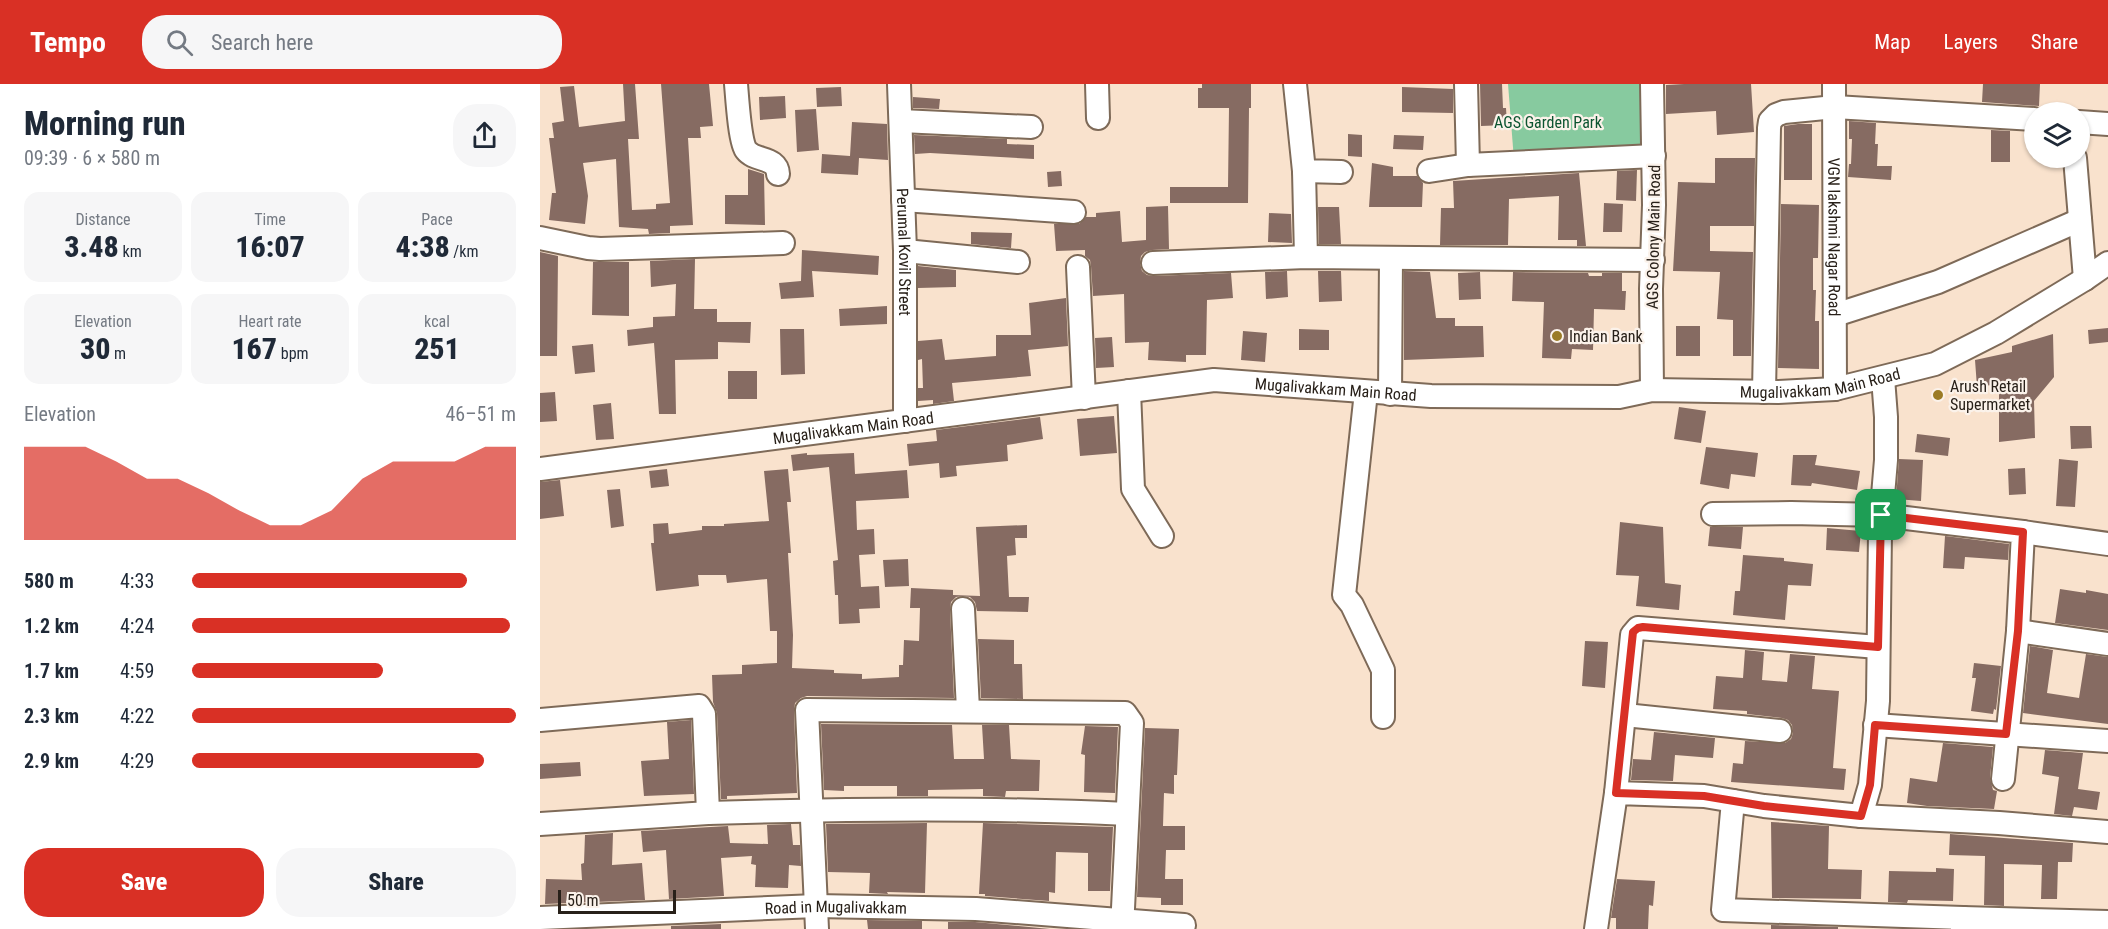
<!DOCTYPE html>
<meta charset="utf-8">
<style>
body{margin:0;font-family:"Roboto Condensed",sans-serif;background:#f6f6f7;color:#1f2937;height:100vh;display:flex;flex-direction:column;font-size:22px;white-space:nowrap}
*{box-sizing:border-box;margin:0}
p{font-size:20px;color:#747a83}
.icon{flex:none;width:33px;height:33px;fill:none;stroke:currentColor;stroke-width:2;stroke-linecap:round;stroke-linejoin:round}
.map{position:relative;flex:1;overflow:hidden}
.panel{display:flex;flex-direction:column;background:#fff;width:540px}
.panel>*{flex:none}
.buttons{position:absolute;left:1484px;top:18px;display:grid;gap:12px}
.buttons a{display:grid;place-items:center;width:66px;height:66px;border-radius:50%;background:#fff;box-shadow:0 2px 4px #0004;font-size:30px}
.scale{position:absolute;left:18px;bottom:15px;width:118px;box-sizing:border-box;padding-left:6px;border:3px solid #282019;border-top:0;font-size:16px;line-height:21px;white-space:nowrap;color:#282019;-webkit-text-stroke:4px #fbf2ea;paint-order:stroke}
.pin{position:absolute;display:grid;place-items:center;width:51px;height:51px;color:#fff;margin:-26px;border-radius:12px;box-shadow:0 3px 9px #0006}
.round{display:grid;place-items:center;flex:none;width:63px;height:63px;border-radius:24px;background:#f6f6f7}
.summary{display:flex;align-items:center;justify-content:space-between;height:102px;padding:0 24px}
h1{font-size:33px;font-weight:800;line-height:45px}
.stats{display:grid;grid-template-columns:repeat(3,1fr);gap:9px;height:102px;padding:6px 24px}
.stats div{display:grid;align-content:center;border-radius:15px;background:#f6f6f7;text-align:center}
.stats b{font-size:30px;font-weight:800}
.stats small{font-size:16px;font-weight:400}
.stats p{font-size:16px}
.chart{height:168px;padding:12px 24px}
.chart p{display:flex;justify-content:space-between}
.chart svg{width:100%;height:108px;margin-top:6px;fill:#d93025;opacity:.7}
.cta{display:flex;gap:12px;margin-top:auto;padding:12px 24px}
.cta a{flex:1;height:69px;border-radius:24px;background:#d93025;color:#fff;font-size:24px;font-weight:800;line-height:69px;text-align:center}
.cta a+a{background:#f6f6f7;color:#1f2937}
ul{padding:0 24px;list-style:none;font-size:20px}
li{display:grid;grid-template-columns:96px 72px 1fr;align-items:center;height:45px}
li i{height:15px;border-radius:8px;background:#d93025}
header{display:flex;align-items:center;gap:36px;box-sizing:border-box;height:84px;padding:0 30px;background:#d93025;color:#fff}
header strong{font-size:28px}
nav{display:flex;gap:33px;margin-inline-start:auto;font-size:21px}
.search{width:420px;height:54px;background:#f6f6f7;display:flex;align-items:center;gap:15px;box-sizing:border-box;padding:0 21px;border-radius:24px;color:#747a83;font-size:22px}
main{display:flex;flex:1;min-height:0}
.map>svg:first-child{display:block}
</style>
<header>
<strong>Tempo</strong>
<div class="search"><svg class="icon" aria-label="search" viewBox="0 0 24 24"><circle cx="10" cy="10" r="6"/><path d="M15 15l6 6"/></svg>Search here</div>
<nav><a>Map</a><a>Layers</a><a>Share</a></nav>
</header>
<main>
<section class="panel">
<div class="summary"><div><h1>Morning run</h1><p>09:39 · 6 × 580 m</p></div><a class="round"><svg class="icon" aria-label="share" viewBox="0 0 24 24"><path d="M12 15V3M7 8l5-5 5 5M5 13v7h14v-7"/></svg></a></div>
<div class="stats">
<div><p>Distance</p><b>3.48<small> km</small></b></div>
<div><p>Time</p><b>16:07</b></div>
<div><p>Pace</p><b>4:38<small> /km</small></b></div>
</div>
<div class="stats">
<div><p>Elevation</p><b>30<small> m</small></b></div>
<div><p>Heart rate</p><b>167<small> bpm</small></b></div>
<div><p>kcal</p><b>251</b></div>
</div>
<div class="chart"><p><span>Elevation</span>46–51 m</p>
<svg viewBox="0 0 160 44" preserveAspectRatio="none"><path d="M0 44V6L10 6L20 6L30 12L40 19L50 19L60 25L70 32L80 38L90 38L100 32L110 19L120 12L130 12L140 12L150 6L160 6V44z"/></svg>
</div>
<ul>
<li><b>580 m</b>4:33<i style="width:85%"></i></li>
<li><b>1.2 km</b>4:24<i style="width:98%"></i></li>
<li><b>1.7 km</b>4:59<i style="width:59%"></i></li>
<li><b>2.3 km</b>4:22<i style="width:100%"></i></li>
<li><b>2.9 km</b>4:29<i style="width:90%"></i></li>
</ul>
<div class="cta"><a>Save</a><a>Share</a></div>
</section>
<div class="map">
<svg width="1568" height="845" viewBox="0 0 1568 845">
<rect width="100%" height="100%" fill="#f9e2cd"/>
<path fill="#87ca9f" d="M968 0H1112L1113 71 974 76Z"/>
<path fill="#866b62" d="M83 0H95L99 55H88L92 126 116 125V120L130 119 121 0H169L173 42 160 43 161 54H148L153 141 130 142V149L109 150 108 145 79 143 76 75 43 79 48 112 45 140 9 136 12 109H16L9 54H14L12 39 24 37 20 3 34 2 39 43 85 37Z
M662 0H711V24H709L708 119H630V103H688L689 24H658V4H662Z
M940 0H962L963 24H966L967 41 941 42Z
M1144 0H1211L1214 48 1177 51 1176 27 1126 30V1Z
M1443 0H1500L1499 22 1442 18Z
M301 3 302 22 277 23 276 4Z
M862 3 913 5V29L862 28Z
M245 12 246 34 220 36 219 13Z
M373 13 400 15 399 25 373 24Z
M276 25 279 66 257 68 255 26Z
M1309 37 1336 39 1335 60H1338L1337 82H1352L1351 96 1308 93 1309 80H1311L1312 55H1309Z
M312 38 347 40 348 76 319 74 318 91 281 89 282 70 310 72Z
M1258 40H1272V96H1244V42Z
M1451 46 1470 47V78H1451Z
M808 50 822 51V73L808 72Z
M374 51 467 55V60L494 61V75L390 69 375 70Z
M854 51 884 52 883 66 853 65Z
M1175 74H1215L1214 142H1170V167L1213 168 1211 272H1193V236L1177 235 1180 188 1133 187 1138 98 1175 99Z
M832 79 853 83V92H877L883 99 882 123H829Z
M208 85 224 90 225 141 185 140V111H208Z
M1097 86 1096 117 1076 116 1077 87Z
M521 87 522 102 508 103 507 88Z
M1039 89 1046 162H1037V156H1018L1019 112 969 115 968 161H900L901 124H914L913 97Z
M1064 119 1083 120 1082 148H1063Z
M1241 120 1279 121 1278 174H1273V206H1276L1275 237H1279V285L1238 284Z
M628 122 629 165 612 166 605 168 601 172 600 179 602 187 607 191 614 192 691 189 693 214 667 216 666 271H646V278L608 276 609 258 585 259 584 210 553 212 551 182 550 176 545 172V166L516 167 514 140H539L546 133H556V129L580 127 582 158 606 156V123Z
M778 123H799L801 160H779Z
M729 129 751 130 752 159 728 158Z
M431 148 472 149 471 164 431 160Z
M262 166 339 172 338 191 272 187 274 213 241 215 239 199 261 197Z
M0 168 18 172 17 272H0Z
M155 175 154 225H177V238H211L210 259 178 258V275L135 276 136 330H119L114 259 88 262 87 246 113 243V233L135 232 136 200 111 203 110 177Z
M53 178H89V232L52 231Z
M378 182 416 186V203L378 204Z
M747 187 748 213 726 215 725 188Z
M778 187H801L802 217 779 218Z
M864 187 890 188 896 234H915V242H943L944 273 864 276Z
M940 188 941 215 919 216 918 189Z
M973 188 1048 189 1049 192H1062V189H1082V207H1086L1085 226 1054 225 1053 266 1032 265 1031 275 1002 274 1004 218 972 217Z
M526 214 528 262 488 266 491 292 412 299 414 317 393 320V316L378 317V304H383L382 275 378 276V257L402 255 405 276 456 272V251H491L489 219Z
M347 222V240L300 242 299 225Z
M1136 242H1160V272H1136Z
M1568 244V258L1549 260 1548 246Z
M240 245H264L265 290 241 291Z
M759 245 789 246V266H759Z
M703 247 727 249 725 278 701 276Z
M1513 250 1514 293 1494 317 1495 354 1459 358V300L1437 303 1435 276 1472 268V262Z
M572 253 574 283 556 284 555 254Z
M53 260 55 288 35 290 32 262Z
M188 287H217V315H188Z
M15 308 17 337 0 338V309Z
M71 319 74 355 56 356 53 321Z
M1139 323 1166 327 1161 359 1134 355Z
M574 332 577 369 540 372 537 335Z
M500 333 503 355 467 361 468 377 416 382 417 392 400 394 399 379 369 382 367 360 397 357 396 346Z
M1530 342H1551L1552 364 1531 365Z
M1377 350 1410 354 1408 372 1375 368Z
M1166 363 1218 369 1215 393 1191 390 1189 405 1160 400Z
M267 369V371L314 369 315 390 367 386 369 414 316 417 317 446 334 445 335 470 319 471 321 503 339 502 340 524 319 525 320 539 299 540 298 511H295L293 477 298 476 289 383 253 387 251 371Z
M1253 371H1277L1275 381 1320 387 1317 406 1272 399 1271 402 1251 401Z
M1359 375 1383 376 1381 417 1356 415Z
M1519 375 1538 377 1535 423 1516 422Z
M1485 384 1486 410 1469 411 1468 385Z
M127 385 129 402 111 404 109 387Z
M248 385 251 418H247L251 469H248L253 551 252 584 294 586V589L322 590V595L359 593V581H363L364 556 379 557 380 524H370L371 504 413 506V511L440 512 436 443 487 441V454H475L476 471 467 472 469 513H489L488 528 437 527 435 518 430 513 423 512 416 513 411 518 410 526 414 614 267 612 261 614 255 619 254 627 257 709 187 712V715H181L177 629 173 618 172 591 202 590V581L237 579V547H230L227 495 187 499 186 491H158L159 502 116 507 111 459H114L113 440 128 439 129 450 162 446V442H184V440L229 437 224 387Z
M20 396 24 432 0 435V398Z
M80 405 84 442 71 444 67 406Z
M1080 438 1123 443 1125 499 1141 501 1139 526 1096 522 1099 492 1076 491Z
M1170 443H1203L1201 465 1168 462Z
M1287 444 1321 447 1319 468 1286 466Z
M1405 452 1469 460 1468 476 1425 473 1424 485 1403 484Z
M1203 471 1244 474V477L1273 480 1271 502 1248 501 1245 536 1193 531 1195 507H1200Z
M368 475 369 502 345 503 343 476Z
M1520 505 1546 509V506L1568 510V546L1515 539Z
M438 555 474 556V580H482L483 615 441 614Z
M1045 557 1068 558 1065 604 1042 602Z
M1490 562 1513 566 1507 609 1539 614 1546 570 1568 573V640L1483 629Z
M1205 566 1224 568 1222 596 1247 598 1250 570 1275 572 1272 605 1299 607 1293 684 1306 685 1304 706 1191 698 1193 679 1203 680 1205 657 1245 659 1251 655 1253 649 1252 641 1248 636 1242 634 1207 630V627L1173 625 1176 592 1203 594Z
M1434 579 1461 582 1456 626 1454 625 1453 630 1431 627 1436 594H1432Z
M151 636 154 710 104 712 101 677 129 675 127 638Z
M281 640 412 641 414 675H444L442 641H469L471 675 500 676 499 707H466L465 713 443 712V705L388 706V712H357V702H304V707L284 706Z
M545 642 578 643 575 709 544 708 545 671 541 670Z
M605 644 639 645 637 691H634V710L624 709 623 742H645V766H626L625 795H643V821H621V814L597 813Z
M1114 648 1175 654 1173 674 1135 671 1133 697 1091 696 1093 675 1111 676Z
M1403 659 1453 663 1450 694 1453 706 1457 707 1454 725 1387 722 1367 719 1370 694 1397 698Z
M1505 666 1543 669 1538 705 1560 708 1557 726 1534 723 1532 732 1514 730 1519 693 1502 690Z
M40 678 41 692 0 695V680Z
M1231 738 1289 742 1288 785 1322 786 1321 815 1232 814Z
M387 739 385 809 347 808 348 810 329 809 330 789 288 788 286 740Z
M443 739 573 743 570 807H548V769L516 768 515 809 509 808V817L445 812V810H439Z
M251 740 253 761H260L261 782 249 781 248 804 215 803 216 781 211 780 212 772 181 774 184 812 129 815 126 766 103 768 101 747 188 742 190 759 228 760 227 741Z
M73 749 72 781 102 779 105 816 5 820 6 795 42 796 41 780 44 779 45 751Z
M1410 750 1533 759 1532 778H1518L1517 815H1501L1502 781 1464 780V822L1444 821 1445 772 1409 771Z
M1396 784 1414 785 1413 817 1368 816 1367 819 1348 818 1349 787 1396 788Z
M1077 795 1115 797 1113 822 1109 821 1108 845H1076V834H1071Z
M327 836 382 837V845H328Z
M408 838H435L510 845H408Z
M181 840V845H131V842Z
M1231 841 1298 843V845H1231Z"/>
<g fill="none" stroke-linecap="round" stroke-linejoin="round">
<defs>
<g id="minor">
<path d="M196 0C197 11 200 60 206 66 215 78 237 72 238 90"/>
<path id="s1" d="M359 0 365 167V337"/>
<path d="M557 0 558 34"/>
<path d="M755 0 764 87 801 88"/>
<path d="M926 0 928 81 1114 72"/>
<path d="M1112 0 1114 121 1111 205 1112 306"/>
<path id="s2" d="M1294 0 1295 305"/>
<path d="M361 37 491 43"/>
<path d="M1539 38 1568 40"/>
<path d="M1535 74 1545 195"/>
<path d="M764 87 766 173"/>
<path d="M889 87 928 81"/>
<path d="M363 116 534 128"/>
<path d="M0 154 48 164 60 165 243 159"/>
<path d="M365 167 478 178"/>
<path d="M613 179 766 173 1113 176"/>
<path d="M538 183 544 314"/>
<path d="M1295 231 1398 198 1540 136"/>
<path d="M589 307 593 405 622 452"/>
<path d="M826 308 804 511 812 521 843 586V633"/>
<path d="M1224 308 1229 44 1230 37 1236 31 1244 28 1295 23 1494 35"/>
<path d="M850 310 851 174"/>
<path id="s3" d="M0 385 674 296 891 312 1079 313 1112 306 1238 308 1295 305 1395 280 1456 249 1545 195 1568 179"/>
<path d="M1173 430 1251 429 1341 431 1483 448 1478 547 1463 695"/>
<path d="M1483 448 1568 460"/>
<path d="M423 525 428 626"/>
<path d="M1478 547 1568 560"/>
<path d="M1085 631 1240 647"/>
<path d="M0 636 159 622 164 630 168 729 0 740"/>
<path d="M1335 641 1568 657"/>
<path d="M1076 709 1092 551 1098 544 1338 563"/>
<path d="M1193 717 1183 826 1423 834"/>
<path d="M168 729C307 725 447 723 587 730"/>
<path d="M1321 732 1459 739 1568 748"/>
<path id="s4" d="M0 834 276 822 436 825 644 841"/>
<path d="M277 845 267 626 585 629 592 639 582 845"/>
<path d="M1056 845 1076 709 1164 712 1224 722 1321 732 1330 701 1338 617 1340 447 1346 376V333L1343 294"/>
<path d="M1422 845 1423 834 1568 838"/>
</g>
</defs>
<use href="#minor" stroke="#7e6a58" stroke-width="26"/>
<use href="#minor" stroke="#fff" stroke-width="22"/>
</g>
<g fill="none" stroke-linecap="round" stroke-linejoin="round">
<defs>
<path id="route" d="M1341 431 1483 448 1478 547 1466 650 1335 641 1330 701 1321 732 1224 722 1164 712 1076 709 1093 548 1098 544 1103 543 1338 563Z"/>
</defs>
<use href="#route" stroke="#fff" stroke-width="12"/>
<use href="#route" stroke="#d93025" stroke-width="8"/>
</g>
<g fill="#9b7b25" stroke="#fbf2ea" stroke-width="2">
<circle cx="1017" cy="252" r="6"/>
<circle cx="1398" cy="311" r="6"/>
</g>
<g text-anchor="middle" stroke-width="4.5" stroke-linejoin="round" paint-order="stroke">
<g font-size="16" fill="#0b5430" stroke="#fbf2ea">
<text x="1008" y="44">AGS Garden Park</text>
</g>
<g font-size="16" fill="#282019" stroke="#fbf2ea">
<text transform="translate(1113 153) rotate(-89)" y="6">AGS Colony Main Road</text>
<text dy="6" stroke="none"><textPath href="#s2" startOffset="153">VGN lakshmi Nagar Road</textPath></text>
<text dy="6" stroke="none"><textPath href="#s1" startOffset="168">Perumal Kovil Street</textPath></text>
<text dy="6" stroke="none"><textPath href="#s3" startOffset="1288">Mugalivakkam Main Road</textPath></text>
<text dy="6" stroke="none"><textPath href="#s3" startOffset="802">Mugalivakkam Main Road</textPath></text>
<text dy="6" stroke="none"><textPath href="#s3" startOffset="316">Mugalivakkam Main Road</textPath></text>
<text dy="6" stroke="none"><textPath href="#s4" startOffset="296">Road in Mugalivakkam</textPath></text>
</g>
<g font-size="16" fill="#282019" stroke="#fbf2ea" text-anchor="start">
<text x="1029" y="258">Indian Bank</text>
<text x="1410" y="308">Arush Retail<tspan x="1410" dy="18">Supermarket</tspan></text>
</g>
</g>
</svg>
<div class="buttons">
<a><svg class="icon" aria-label="layers" viewBox="0 0 24 24"><path d="M12 4l9 5-9 5-9-5zM3 14l9 5 9-5"/></svg></a>
</div>
<div class="scale">50 m</div>
<div class="pin" style="left:1341px;top:431px;background:#1e9e55"><svg class="icon" aria-label="arrive" viewBox="0 0 24 24"><path d="M6 21V4h12l-3 4 3 4H6"/></svg></div>
</div>
</main>
